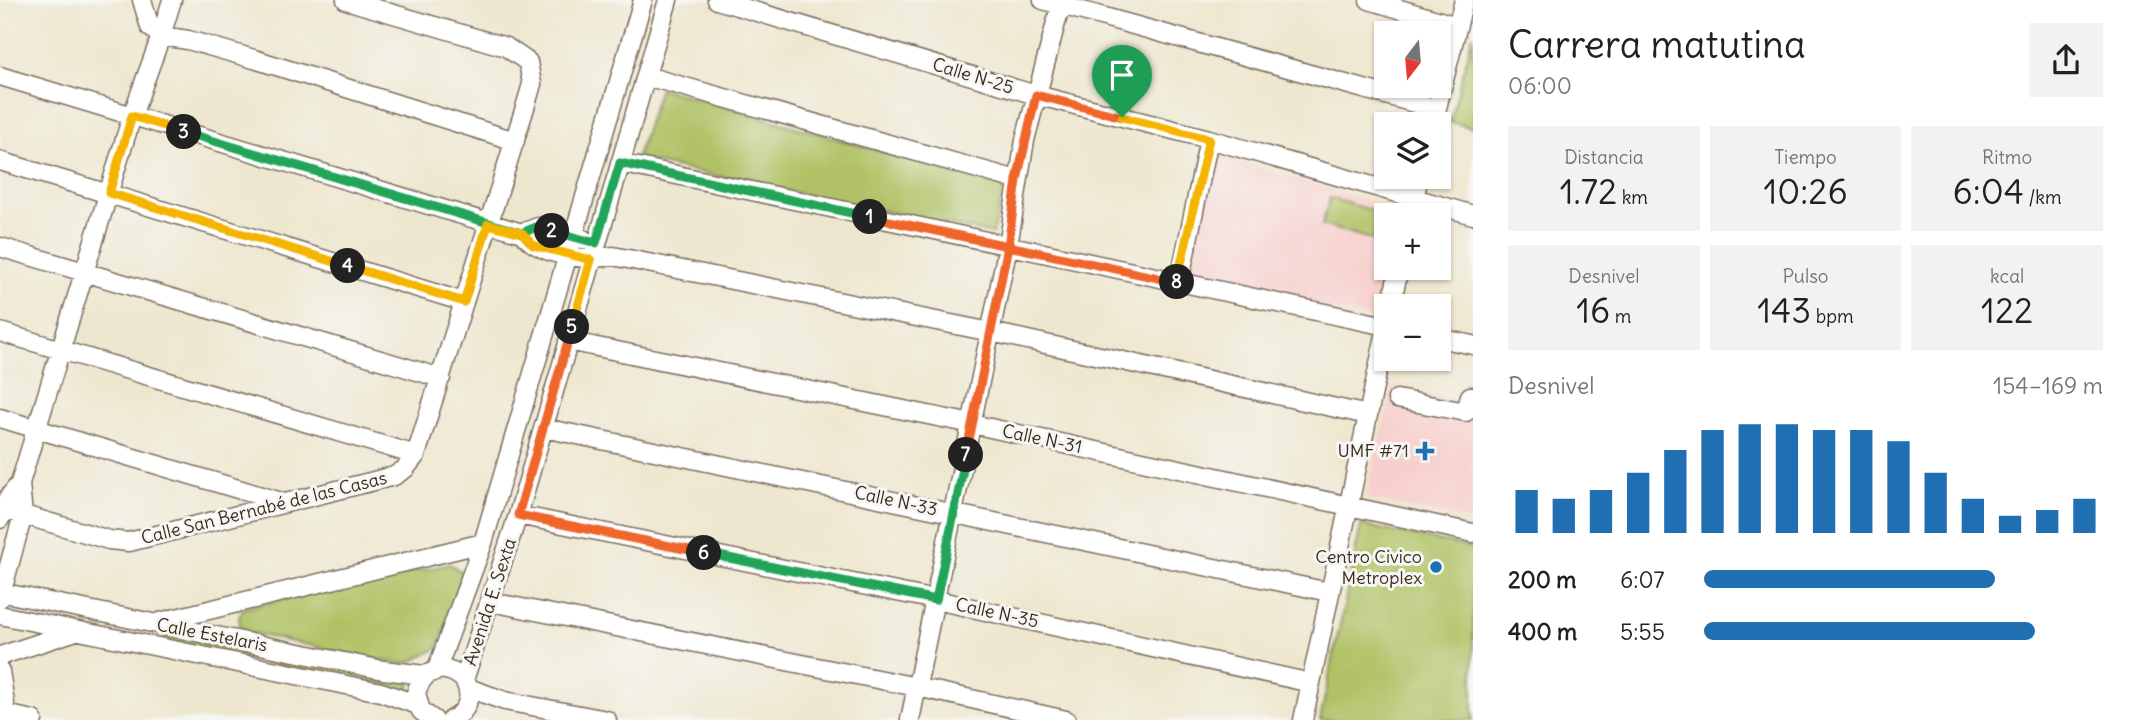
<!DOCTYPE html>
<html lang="es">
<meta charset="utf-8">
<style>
body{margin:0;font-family:Delius,sans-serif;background:#f2f2f2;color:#202124;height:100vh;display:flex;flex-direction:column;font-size:26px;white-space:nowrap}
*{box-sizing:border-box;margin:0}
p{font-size:23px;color:#757577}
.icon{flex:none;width:38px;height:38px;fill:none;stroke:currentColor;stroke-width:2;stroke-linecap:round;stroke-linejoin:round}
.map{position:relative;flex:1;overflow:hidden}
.drawer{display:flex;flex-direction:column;background:#fff;width:665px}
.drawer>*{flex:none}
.needle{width:46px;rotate:196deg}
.tools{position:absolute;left:1374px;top:21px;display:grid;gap:14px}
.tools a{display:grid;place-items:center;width:77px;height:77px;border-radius:0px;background:#fff;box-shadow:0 2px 5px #0004;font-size:35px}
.pin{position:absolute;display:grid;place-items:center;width:60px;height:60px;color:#fff;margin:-72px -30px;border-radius:50% 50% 50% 0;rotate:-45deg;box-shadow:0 0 7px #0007}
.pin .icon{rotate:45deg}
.km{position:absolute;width:35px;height:35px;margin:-18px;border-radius:50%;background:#222;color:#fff;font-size:19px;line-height:35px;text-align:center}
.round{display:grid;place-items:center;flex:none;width:74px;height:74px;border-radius:0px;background:#f2f2f2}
.summary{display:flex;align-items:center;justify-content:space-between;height:119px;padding:0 35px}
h1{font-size:38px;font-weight:600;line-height:52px}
.figures{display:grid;grid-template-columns:repeat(3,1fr);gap:10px;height:119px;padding:7px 35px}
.figures div{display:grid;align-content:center;border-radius:0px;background:#f2f2f2;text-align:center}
.figures b{font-size:35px;font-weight:600}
.figures small{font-size:19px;font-weight:400}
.figures p{font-size:19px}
.chart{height:196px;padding:14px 35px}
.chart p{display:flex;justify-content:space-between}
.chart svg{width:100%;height:126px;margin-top:7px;stroke:#1f6fb2;stroke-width:6}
ul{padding:0 35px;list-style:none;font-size:23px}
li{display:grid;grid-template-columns:112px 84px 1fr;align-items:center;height:52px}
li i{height:18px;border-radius:9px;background:#1f6fb2}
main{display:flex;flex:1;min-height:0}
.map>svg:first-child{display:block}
</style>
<main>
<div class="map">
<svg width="1473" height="720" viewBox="0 0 1473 720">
<rect width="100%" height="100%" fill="#f6f6f2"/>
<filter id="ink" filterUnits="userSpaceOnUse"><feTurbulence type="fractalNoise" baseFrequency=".0143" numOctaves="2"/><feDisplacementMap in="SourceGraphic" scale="14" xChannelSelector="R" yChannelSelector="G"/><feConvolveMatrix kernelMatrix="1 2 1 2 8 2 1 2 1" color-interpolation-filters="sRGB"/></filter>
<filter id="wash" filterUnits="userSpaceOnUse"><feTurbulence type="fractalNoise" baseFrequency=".00686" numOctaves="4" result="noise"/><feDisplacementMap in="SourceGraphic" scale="28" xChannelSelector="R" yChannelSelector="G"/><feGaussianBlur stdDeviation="1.57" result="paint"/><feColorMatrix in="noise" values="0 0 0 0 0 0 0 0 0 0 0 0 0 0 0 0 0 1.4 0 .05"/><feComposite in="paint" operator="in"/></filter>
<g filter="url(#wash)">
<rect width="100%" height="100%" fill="#eee7cf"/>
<path fill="#f7d0ce" d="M1215 154 1399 210 1398 215H1386L1388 268 1378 320 1189 277Z
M1392 387 1473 404V522L1365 498Z"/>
<path fill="#b1c266" stroke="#767642" stroke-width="2" d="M1473 34V128L1450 122Z
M660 88 1004 187 993 234 636 159Z
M1330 198 1381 213 1374 240 1322 225Z
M1361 525 1473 548V720H1320Z
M450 564 463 573 438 648 411 662 399 664 246 632 240 627 239 617 244 608Z
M167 630 411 683 408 693 163 641Z"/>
</g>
<g filter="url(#ink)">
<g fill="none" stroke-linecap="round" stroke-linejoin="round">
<defs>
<path id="minor" d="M172 0 161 36 188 40 254 59 515 141
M717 0 1036 95 1209 139 1473 215
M1043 0 1436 109
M1369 0 1457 26
M0 76 522 233C542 257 585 261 613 256L991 332 1368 415
M646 76 1017 180
M1433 124 1464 0
M0 161 464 302
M620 163 1386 326
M1410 215 1419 177
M522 233 538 227 583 239
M0 247 441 378
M1179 283 1209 139
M1391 306 1399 268
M0 332 416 455
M1438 338 1473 345
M568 341 972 424 1473 533
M1397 399 1466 412 1470 396H1473
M0 418 285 503
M544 428 1329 592
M0 508 109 540 129 542 394 476 405 469 416 455 527 101 532 84 528 62 506 47 346 0
M518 515 936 600 1311 683
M0 519 8 498 20 483 132 116 161 36 150 27 142 0
M0 592 383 670 425 675
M0 598 23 515 20 483
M491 602 917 687 1066 720
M0 615 381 692 418 705
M160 622 483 543
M0 656 73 632
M437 669 483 543 643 0
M0 671 5 703 3 720
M464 680 518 515 668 0
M468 688 505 701 607 720
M5 714 33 720
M434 720 421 711 416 693C423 669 445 662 464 680 473 696 468 712 451 720
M910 720 1008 246 1025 140 1062 0
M1303 720 1386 331"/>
</defs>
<use href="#minor" stroke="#7a6c5c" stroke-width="21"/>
<use href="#minor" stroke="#fff" stroke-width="18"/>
</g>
</g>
<g fill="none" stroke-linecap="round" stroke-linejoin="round" filter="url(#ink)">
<defs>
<path id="split-1" d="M870 217 1008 246 1017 180 1036 95 1122 117"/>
<path id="split-2" d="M552 231 596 243 620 163 870 217"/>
<path id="split-3" d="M184 132 522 233 536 227 552 231"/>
<path id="split-4" d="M184 132 132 116 109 193 348 266"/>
<path id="split-5" d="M348 266 464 302 488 224 522 233 533 245 591 260 572 327"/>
<path id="split-6" d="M572 327 518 515 704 553"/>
<path id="split-7" d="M704 553 936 600 966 455"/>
<path id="split-8" d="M966 455 1008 246 1177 282"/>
<path id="split-9" d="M1122 117 1209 139 1177 282"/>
</defs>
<use href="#split-1" stroke="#fff" stroke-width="14"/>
<use href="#split-2" stroke="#fff" stroke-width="14"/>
<use href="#split-3" stroke="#fff" stroke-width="14"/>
<use href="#split-4" stroke="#fff" stroke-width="14"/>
<use href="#split-5" stroke="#fff" stroke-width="14"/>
<use href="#split-6" stroke="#fff" stroke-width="14"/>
<use href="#split-7" stroke="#fff" stroke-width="14"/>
<use href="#split-8" stroke="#fff" stroke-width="14"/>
<use href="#split-9" stroke="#fff" stroke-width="14"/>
<use href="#split-1" stroke="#f0652b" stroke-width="9"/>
<use href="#split-2" stroke="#22a559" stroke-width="9"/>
<use href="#split-3" stroke="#22a559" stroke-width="9"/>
<use href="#split-4" stroke="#f5b400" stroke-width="9"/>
<use href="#split-5" stroke="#f5b400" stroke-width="9"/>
<use href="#split-6" stroke="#f0652b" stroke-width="9"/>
<use href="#split-7" stroke="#22a559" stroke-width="9"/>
<use href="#split-8" stroke="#f0652b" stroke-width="9"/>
<use href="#split-9" stroke="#f5b400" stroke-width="9"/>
</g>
<g fill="#1f6fb2" stroke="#f6f6f2" stroke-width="2.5">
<path d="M1421.5 440.5h7v7h7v7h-7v7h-7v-7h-7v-7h7z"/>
<circle cx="1436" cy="567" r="7"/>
</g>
<g text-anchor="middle" stroke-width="6" stroke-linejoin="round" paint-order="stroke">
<g font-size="18" fill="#3b2a1e" stroke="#f6f6f2">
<text transform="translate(973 76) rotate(17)" y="6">Calle N-25</text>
<text transform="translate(1042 439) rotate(12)" y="6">Calle N-31</text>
<text transform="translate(896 501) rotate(12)" y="6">Calle N-33</text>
<text transform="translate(264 508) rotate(-14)" y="6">Calle San Bernabé de las Casas</text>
<text transform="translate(490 602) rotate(-72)" y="6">Avenida E. Sexta</text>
<text transform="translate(997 613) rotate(12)" y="6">Calle N-35</text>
<text transform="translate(212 635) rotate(11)" y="6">Calle Estelaris</text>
</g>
<g font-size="18" fill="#3b2a1e" stroke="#f6f6f2" text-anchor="end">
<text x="1409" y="457">UMF #71</text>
<text x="1422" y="563">Centro Civico<tspan x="1422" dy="21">Metroplex</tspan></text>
</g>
</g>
</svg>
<div class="tools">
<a><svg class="needle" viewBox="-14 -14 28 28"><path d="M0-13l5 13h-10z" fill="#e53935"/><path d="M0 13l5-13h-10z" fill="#757577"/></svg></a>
<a><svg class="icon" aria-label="layers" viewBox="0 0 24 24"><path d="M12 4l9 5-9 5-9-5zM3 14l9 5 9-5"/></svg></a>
<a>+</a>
<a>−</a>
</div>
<div class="pin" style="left:1122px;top:117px;background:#1e9e55"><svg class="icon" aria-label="arrive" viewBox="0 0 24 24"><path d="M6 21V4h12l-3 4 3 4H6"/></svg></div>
<b class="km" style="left:870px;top:217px">1</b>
<b class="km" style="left:552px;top:231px">2</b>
<b class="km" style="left:184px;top:132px">3</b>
<b class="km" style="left:348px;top:266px">4</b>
<b class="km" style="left:572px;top:327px">5</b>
<b class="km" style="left:704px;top:553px">6</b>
<b class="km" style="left:966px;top:455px">7</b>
<b class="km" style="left:1177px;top:282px">8</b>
</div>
<section class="drawer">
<div class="summary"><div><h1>Carrera matutina</h1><p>06:00</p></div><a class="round"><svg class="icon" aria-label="share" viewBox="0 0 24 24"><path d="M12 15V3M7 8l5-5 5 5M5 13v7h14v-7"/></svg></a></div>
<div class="figures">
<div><p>Distancia</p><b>1.72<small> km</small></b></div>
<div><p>Tiempo</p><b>10:26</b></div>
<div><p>Ritmo</p><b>6:04<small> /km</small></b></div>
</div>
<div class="figures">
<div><p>Desnivel</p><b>16<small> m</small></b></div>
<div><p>Pulso</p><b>143<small> bpm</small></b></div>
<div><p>kcal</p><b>122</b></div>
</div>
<div class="chart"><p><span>Desnivel</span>154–169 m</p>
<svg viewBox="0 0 160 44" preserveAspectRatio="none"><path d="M5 44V29M15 44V32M25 44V29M35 44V23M45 44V15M55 44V8M65 44V6M75 44V6M85 44V8M95 44V8M105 44V12M115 44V23M125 44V32M135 44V38M145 44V36M155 44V32"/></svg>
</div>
<ul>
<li><b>200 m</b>6:07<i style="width:73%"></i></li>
<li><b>400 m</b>5:55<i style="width:83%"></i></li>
</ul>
</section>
</main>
